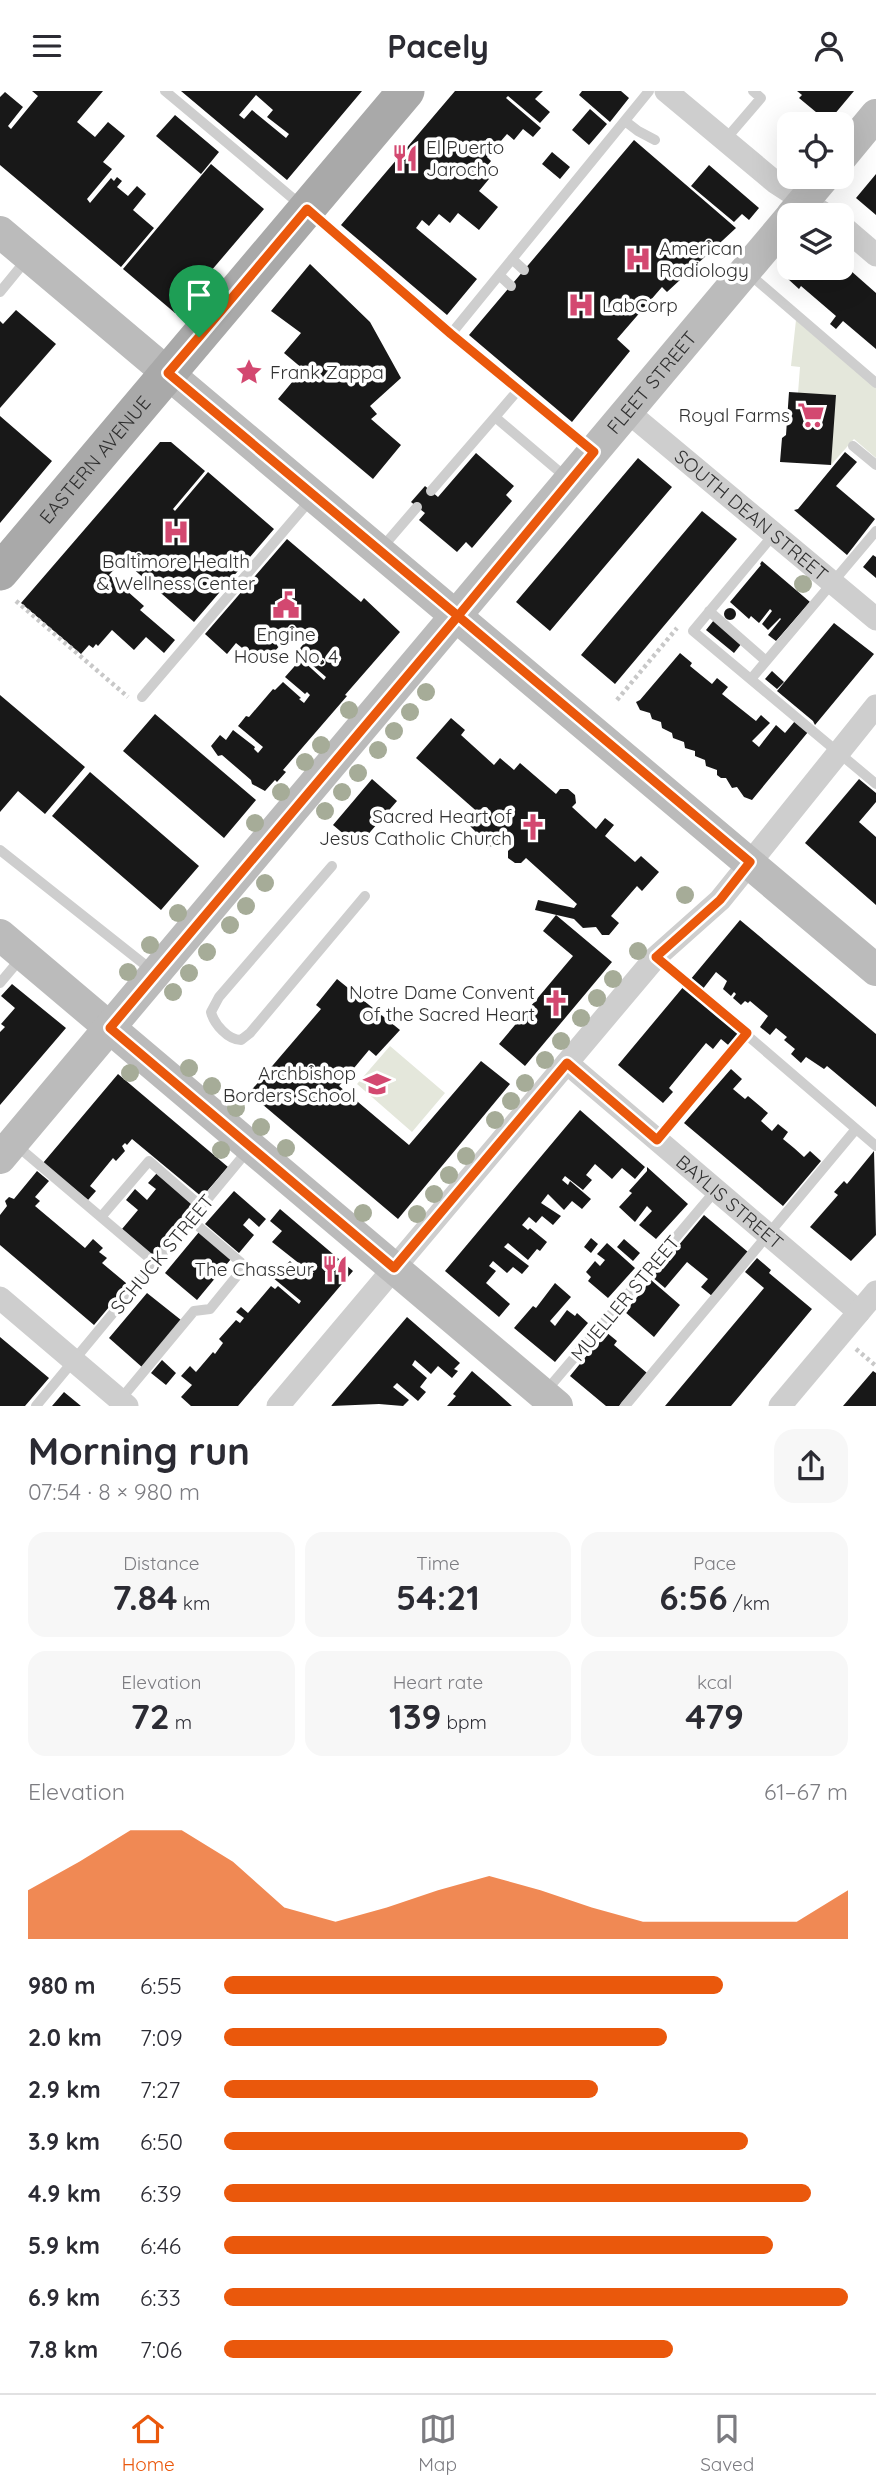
<!DOCTYPE html>
<meta charset="utf-8">
<style>
body{margin:0;font-family:Quicksand,sans-serif;background:#f7f7f7;color:#2b2b33;height:100vh;display:flex;flex-direction:column;font-size:26px;white-space:nowrap}
*{box-sizing:border-box;margin:0}
p{font-size:23px;color:#7c7c81}
.icon{flex:none;width:38px;height:38px;fill:none;stroke:currentColor;stroke-width:2;stroke-linecap:round;stroke-linejoin:round}
.map{position:relative;height:1315px;overflow:hidden}
.drawer{display:flex;flex-direction:column;background:#fff;flex:1}
.drawer>*{flex:none}
.fabs{position:absolute;left:777px;top:21px;display:grid;gap:14px}
.fabs a{display:grid;place-items:center;width:77px;height:77px;border-radius:14px;background:#fff;box-shadow:0 7px 28px #0002;font-size:35px}
.pin{position:absolute;display:grid;place-items:center;width:60px;height:60px;color:#fff;margin:-72px -30px;border-radius:50% 50% 50% 0;rotate:-45deg;box-shadow:0 0 7px #0007}
.pin .icon{rotate:45deg}
.round{display:grid;place-items:center;flex:none;width:74px;height:74px;border-radius:21px;background:#f7f7f7}
.head{display:flex;align-items:center;justify-content:space-between;height:119px;padding:0 28px}
h1{font-size:38px;font-weight:700;line-height:52px}
.figures{display:grid;grid-template-columns:repeat(3,1fr);gap:10px;height:119px;padding:7px 28px}
.figures div{display:grid;align-content:center;border-radius:18px;background:#f7f7f7;text-align:center}
.figures b{font-size:35px;font-weight:700}
.figures small{font-size:19px;font-weight:400}
.figures p{font-size:19px}
.chart{height:196px;padding:14px 28px}
.chart p{display:flex;justify-content:space-between}
.chart svg{width:100%;height:126px;margin-top:7px;fill:#ea580c;opacity:.7}
ul{padding:0 28px;list-style:none;font-size:23px}
li{display:grid;grid-template-columns:112px 84px 1fr;align-items:center;height:52px}
li i{height:18px;border-radius:9px;background:#ea580c}
header{display:flex;justify-content:space-between;align-items:center;height:91px;padding:0 28px;background:#fff;font-size:32px;font-weight:700}
.menu{display:flex;justify-content:space-around;align-items:center;height:98px;border-top:2px solid #e1e1e2;background:#fff;font-size:19px;color:#7c7c81}
.menu a{display:grid;justify-items:center;gap:4px}
.menu .selected{color:#ea580c}
.map>svg:first-child{display:block}
</style>
<header><svg class="icon" aria-label="menu" viewBox="0 0 24 24"><path d="M4 6h16M4 12h16M4 18h16"/></svg>Pacely<svg class="icon" aria-label="person" viewBox="0 0 24 24"><circle cx="12" cy="8" r="4"/><path d="M4 21q1-7 8-7t8 7"/></svg></header>
<div class="map">
<svg width="876" height="1315" viewBox="0 0 876 1315">
<rect width="100%" height="100%" fill="#fff"/>
<path fill="#e4e7db" d="M796 229 876 297V367L854 348 831 374 798 302 800 276 791 275Z
M390 955 445 1002 412 1041 357 993Z"/>
<path fill="#181818" fill-rule="evenodd" d="M32 0H103L77 31 95 46 108 31 125 45 103 71 112 78 87 108 90 112 111 87 114 90 117 86 122 90 117 96 128 105 137 95 146 103 133 119 154 137 121 176 0 74V6L5 1 23 16 8 35 11 38 38 5Z
M181 0H362L287 89ZM256 4 273 19 267 26 289 43 286 47 252 19 244 28 239 24Z
M455 0H543L535 8 550 21 540 32 508 5 506 7 541 37 533 46 523 38 514 49 507 43 487 66 491 70 482 82 489 88 479 100 498 116 479 139 458 122 450 132 439 123 429 135 422 129 416 137 477 188 447 224 341 134Z
M582 0H621L629 7 610 31 579 4Z
M797 0H854L828 31 799 7 802 4Z
M590 18 607 33 589 54 572 39Z
M175 24 219 61 201 83 156 45Z
M634 49 736 137 667 201 662 196 617 248 630 260 572 331 469 244Z
M552 61 570 76 560 88 542 73Z
M211 73 264 118 175 222 123 178Z
M709 74 759 117 749 129 742 123 734 131 691 95Z
M876 83V124L856 107Z
M842 172 876 202V258L843 230 836 238 830 233 836 225 801 195 799 198 788 188 797 177H842Z
M310 173 370 231 401 287 370 315 377 323 371 328 401 354 373 388 278 308 303 278 284 262 301 242 271 220Z
M16 219 56 253 0 317V230L3 233Z
M789 301 836 304 831 374 780 371 782 347 786 344Z
M0 325 52 370 0 432Z
M160 351H171L205 380 173 418 175 420 208 381 274 438 194 531 130 475 126 479 119 473 109 484 144 515 140 519 175 549 164 562 146 546 134 559 112 539 98 555 96 553 93 557 89 554 81 563 21 512Z
M845 361 857 371 836 395 875 428 847 464 794 419 798 418Z
M476 362 514 395 506 404 512 410 472 457 466 451 457 461 419 429 425 422 411 411 425 395 438 406Z
M638 367 672 396 550 540 516 511Z
M702 420 737 448 615 593 581 564Z
M287 448 361 511 364 507 400 541 345 604 347 605 283 679 286 681 277 691 275 689 265 700 252 693 251 689 222 664 218 665 211 655 220 644 226 649 233 639 255 656 254 658 258 662 263 656 238 635 246 625 249 626 273 598 275 599 283 591 301 607 299 608 304 612 310 604 307 601 305 603 285 586 301 568 324 589 326 586 297 561 306 550 293 539 263 574 236 552 227 563 205 543Z
M873 464 876 466V487L863 476Z
M762 470 810 511 776 550 768 544 781 528 780 527 768 539 762 533 772 520 770 518 759 532 751 525 749 528 730 511 761 474 760 473Z
M724 523a6 6 0 1 1 12 0a6 6 0 1 1-12 0Z
M714 529 742 552 734 562 706 539Z
M834 532 874 563 815 634 813 630 777 600Z
M680 562 692 572 690 575 712 593 717 587 728 596 722 603 756 630 761 624 770 632 752 650 759 656 776 634 785 642 795 630 808 641 752 709 744 706 737 696 732 697 726 687H721L717 684V679L706 675 705 669 695 665V660L685 657 684 651 673 647 672 642 662 637 661 631 652 628 650 622 640 619 636 611 640 609Z
M772 580 784 591 777 598 765 588Z
M0 604 85 676 45 723 18 700 0 721Z
M155 623 256 709 224 747 123 660Z
M451 627 465 639 461 644 494 674 500 667 514 679 520 672 556 703 560 698H568L575 704 576 712 572 716 596 738 605 727 614 734 605 745 635 771 641 765 659 781 642 800 637 795 611 825 619 832 609 844H602L596 836 583 837 574 828 535 819 538 809 574 817 577 813 526 767 521 772H515L508 767V760L513 755 502 745 493 755 484 756 474 747 475 740 470 735 481 724 416 667Z
M90 681 199 775 161 819 52 725Z
M372 688 397 710 358 755 333 734Z
M859 688 876 702V711L859 731 876 746V814L805 752Z
M556 824 612 871 525 975 499 953 573 865 543 840Z
M740 829 876 943V1016L827 975 824 978 806 966 801 972 791 963 795 958 784 949 787 946 776 937 770 944 760 936 768 925 750 910 748 912 745 910 741 914 733 907 736 903 734 901 731 905 723 898 727 890 716 881 702 899 690 889Z
M337 888 400 939 376 965 369 959 339 995 409 1054 481 970 510 993 398 1128 249 1002 321 918 316 914Z
M12 893 66 937 0 1014V941L5 936 1 933 15 917 1 905Z
M684 895 743 946 733 958 721 948 713 958 706 952 669 997 673 1001 663 1012 618 974Z
M731 978 742 988 733 998 745 1008 748 1005 768 1022 761 1030 772 1040 778 1033 788 1041 783 1048 794 1057 804 1066 810 1060 821 1070 783 1115 684 1032Z
M118 983 228 1076 202 1106 132 1048 127 1054 125 1052 122 1055 125 1060 116 1070 113 1067 90 1095 96 1100 88 1109 43 1072Z
M580 1019 645 1076 635 1088 622 1077 612 1088 595 1073 586 1084 592 1089 583 1099 565 1085 562 1089 568 1094 570 1090 591 1108 582 1118 572 1110 564 1119 548 1103 541 1112 561 1125 553 1134 542 1125 536 1132 529 1126 522 1134 528 1139 530 1137 547 1151 540 1160 537 1158 528 1169 508 1152 504 1156 529 1175 522 1183 513 1176 507 1182 493 1170 489 1175 496 1180 486 1192 510 1213 499 1226 445 1180Z
M874 1060 876 1144 851 1170 810 1136 838 1104 834 1101 844 1090 847 1093Z
M647 1076 688 1113 656 1148 639 1134 652 1120 647 1115 635 1131 619 1116 632 1102 629 1100 647 1080Z
M37 1080 49 1090 35 1106 40 1110 35 1115 85 1157 93 1148 103 1157 99 1161 107 1167 102 1172 126 1192 125 1197 94 1234 0 1154V1124L7 1115 5 1110 9 1106 14 1108Z
M157 1082 196 1115 153 1165 122 1138 138 1119 126 1109 135 1098 147 1109 156 1098 148 1092Z
M234 1100 266 1128 259 1136 249 1127 243 1134 254 1144 239 1162 205 1133Z
M280 1118 353 1180 238 1315H191L181 1306 192 1294 181 1285 190 1275 196 1281 213 1261 215 1263 223 1252 219 1248 236 1229 240 1232 244 1227 236 1221 241 1216 248 1222 271 1195 275 1198 278 1195 299 1213 301 1210 272 1186 290 1170 307 1188 314 1181H310L272 1151 282 1140 270 1130Z
M704 1124 748 1161 712 1205 701 1196 708 1188 687 1171 665 1197 652 1186Z
M199 1141 231 1168 197 1209 165 1182Z
M591 1147 598 1153 591 1162 584 1156Z
M624 1148 640 1162 633 1170 617 1156Z
M607 1152 635 1177 608 1207 588 1190 591 1186 586 1181 595 1170 600 1175 605 1169 597 1163Z
M757 1167 771 1179 769 1182 812 1218 731 1315H665L764 1197 745 1181Z
M651 1189 680 1214 654 1246 625 1221Z
M555 1192 571 1206 550 1230 555 1235 567 1219 575 1225 577 1222 588 1232 555 1271 514 1237 533 1215 536 1217Z
M147 1202 181 1229 143 1277 109 1247Z
M407 1226 460 1272 454 1278 458 1280 452 1287 438 1275 431 1283 415 1269 412 1274 427 1287 420 1296 426 1301 418 1310 397 1292 393 1296 409 1309 403 1315 379 1313 331 1315Z
M606 1241 617 1250 614 1254 647 1282 619 1315H606L570 1285Z
M0 1246 49 1287 25 1315H0Z
M162 1269 176 1282 166 1294 151 1282Z
M472 1280 494 1299 512 1315H447L456 1305 453 1303Z
M873 1280 876 1282V1315H843Z
M64 1301 81 1315H52Z"/>
<g fill="none" stroke-linecap="round" stroke-linejoin="round">
<path stroke="#c8c8c8" stroke-width="4.5" stroke-dasharray="3.5 3.5" stroke-linecap="butt" d="M16 510 128 606
M617 609 677 537
M856 1258 876 1275"/>
<path stroke="#cecece" stroke-width="10" d="M165 0C308 119 448 240 591 358
M625 30 638 40 655 49
M725 49 761 7 753 0
M512 168 524 179
M748 182 876 292
M499 184 511 195
M0 201 27 168
M451 243 649 0
M519 298 495 326 568 388
M853 355 876 374
M431 400 495 326
M774 443 693 540 876 693
M380 459 417 416
M709 520 766 570
M751 588 876 440
M142 606 312 407
M0 759 154 881
M332 775 219 906 211 921C214 933 228 949 241 949L250 942 365 805
M656 866 876 1055
M0 892 21 867
M658 1049 747 942
M16 1054 155 1172
M101 1126 149 1070 202 1116
M546 1300 716 1099
M120 1309 194 1220 210 1218 245 1175 191 1129
M36 1315 249 1058
M625 1315 856 1038"/>
<g stroke="#cecece" stroke-width="23">
<path d="M666 0 775 91 826 124"/>
<path d="M842 135 876 164"/>
<path id="s1" d="M628 321 876 528"/>
<path id="s2" d="M567 972 859 1221"/>
<path d="M0 1207 127 1315"/>
<path d="M278 1315 656 866 720 809 876 615"/>
<path d="M780 1315 876 1201"/>
</g>
<g stroke="#bbb" stroke-width="32">
<path d="M842 65 876 24"/>
<path d="M792 124 824 86"/>
<path d="M0 141 876 879"/>
<path d="M0 844 557 1315"/>
<path id="s3" d="M0 1067 789 128"/>
</g>
<path stroke="#a9a9a9" stroke-width="37" id="s4" d="M0 481 406 0"/>
</g>
<g fill="#a6ac98">
<circle cx="803" cy="493" r="9"/>
<circle cx="426" cy="601" r="9"/>
<circle cx="349" cy="619" r="9"/>
<circle cx="410" cy="621" r="9"/>
<circle cx="394" cy="640" r="9"/>
<circle cx="321" cy="654" r="9"/>
<circle cx="378" cy="659" r="9"/>
<circle cx="305" cy="671" r="9"/>
<circle cx="358" cy="682" r="9"/>
<circle cx="281" cy="701" r="9"/>
<circle cx="342" cy="701" r="9"/>
<circle cx="325" cy="720" r="9"/>
<circle cx="255" cy="732" r="9"/>
<circle cx="265" cy="792" r="9"/>
<circle cx="685" cy="804" r="9"/>
<circle cx="246" cy="815" r="9"/>
<circle cx="178" cy="822" r="9"/>
<circle cx="230" cy="834" r="9"/>
<circle cx="150" cy="854" r="9"/>
<circle cx="638" cy="860" r="9"/>
<circle cx="207" cy="861" r="9"/>
<circle cx="128" cy="881" r="9"/>
<circle cx="189" cy="882" r="9"/>
<circle cx="613" cy="888" r="9"/>
<circle cx="173" cy="901" r="9"/>
<circle cx="597" cy="907" r="9"/>
<circle cx="581" cy="927" r="9"/>
<circle cx="561" cy="950" r="9"/>
<circle cx="545" cy="969" r="9"/>
<circle cx="189" cy="977" r="9"/>
<circle cx="130" cy="982" r="9"/>
<circle cx="525" cy="992" r="9"/>
<circle cx="212" cy="995" r="9"/>
<circle cx="511" cy="1010" r="9"/>
<circle cx="236" cy="1017" r="9"/>
<circle cx="495" cy="1029" r="9"/>
<circle cx="261" cy="1036" r="9"/>
<circle cx="286" cy="1057" r="9"/>
<circle cx="221" cy="1059" r="9"/>
<circle cx="466" cy="1065" r="9"/>
<circle cx="449" cy="1084" r="9"/>
<circle cx="434" cy="1103" r="9"/>
<circle cx="363" cy="1122" r="9"/>
<circle cx="417" cy="1123" r="9"/>
</g>
<g fill="none" stroke-linecap="round" stroke-linejoin="round">
<defs>
<path id="route" d="M199 246 168 282 458 525 110 937 394 1177 567 972 657 1049 747 942 656 866 720 809 750 771 458 525 594 361 451 243 307 118 199 246"/>
</defs>
<use href="#route" stroke="#fff" stroke-width="14"/>
<use href="#route" stroke="#ea580c" stroke-width="9"/>
</g>
<defs>
<symbol id="restaurant-bare" viewBox="-9 -9 18 18"><path d="M-5-6h1v4h1v-4h1v4h1v-4h1v5L-1.5 .5V6h-2V.5L-5-1ZM5-6V6H3V1.5H1.5Q1.5-4 5-6Z" fill="#d34870" stroke="#fff" stroke-width="2.5" paint-order="stroke"/></symbol>
<symbol id="hospital-bare" viewBox="-9 -9 18 18"><path d="M-5-5h3v3.5h4V-5h3V5h-3V1.5h-4V5h-3Z" fill="#d34870" stroke="#fff" stroke-width="2.5" paint-order="stroke"/></symbol>
<symbol id="sight-bare" viewBox="-9 -9 18 18"><path d="M0-6L1.8-2.2L6-1.7L2.9 1.2L3.7 5.4L0 3.3L-3.7 5.4L-2.9 1.2L-6-1.7L-1.8-2.2Z" fill="#d34870" stroke="#fff" stroke-width="2.5" paint-order="stroke"/></symbol>
<symbol id="supermarket-bare" viewBox="-9 -9 18 18"><path d="M-6-5.5h2.5l.6 2H6L4.5 2H-2.5L-4.4-4H-6ZM-1.5 3.2a1.3 1.3 0 1 0 .1 0ZM3 3.2a1.3 1.3 0 1 0 .1 0Z" fill="#d34870" stroke="#fff" stroke-width="2.5" paint-order="stroke"/></symbol>
<symbol id="civic-bare" viewBox="-9 -9 18 18"><path d="M-.6-6.5H3V-4.5H.6V-3L4-1V1h2V6H-6V1h2V-1L-.6-3ZM-1.2 2.5V6h2.4V2.5Z" fill="#d34870" stroke="#fff" stroke-width="2.5" paint-order="stroke"/></symbol>
<symbol id="church-bare" viewBox="-9 -9 18 18"><path d="M-1.2-6h2.4v3.5h3.3v2.4h-3.3V6h-2.4V-.1h-3.3v-2.4h3.3Z" fill="#d34870" stroke="#fff" stroke-width="2.5" paint-order="stroke"/></symbol>
<symbol id="school-bare" viewBox="-9 -9 18 18"><path d="M0-5L7-2L0 1L-7-2ZM-4 1L0 2.5L4 1V4Q0 6-4 4Z" fill="#d34870" stroke="#fff" stroke-width="2.5" paint-order="stroke"/></symbol>
</defs>
<g fill-rule="evenodd">
<use href="#restaurant-bare" x="386" y="48" width="38" height="38"/>
<use href="#hospital-bare" x="619" y="149" width="38" height="38"/>
<use href="#hospital-bare" x="562" y="195" width="38" height="38"/>
<use href="#sight-bare" x="230" y="262" width="38" height="38"/>
<use href="#supermarket-bare" x="792" y="305" width="38" height="38"/>
<use href="#hospital-bare" x="157" y="422" width="38" height="38"/>
<use href="#civic-bare" x="267" y="495" width="38" height="38"/>
<use href="#church-bare" x="514" y="717" width="38" height="38"/>
<use href="#church-bare" x="537" y="893" width="38" height="38"/>
<use href="#school-bare" x="358" y="974" width="38" height="38"/>
<use href="#restaurant-bare" x="316" y="1159" width="38" height="38"/>
</g>
<g text-anchor="middle" stroke-width="7" stroke-linejoin="round" paint-order="stroke">
<g font-size="19" fill="#313131" stroke="#fff" text-anchor="end">
<text x="426" y="63" text-anchor="start">El Puerto<tspan x="426" dy="22">Jarocho</tspan></text>
<text x="659" y="164" text-anchor="start">American<tspan x="659" dy="22">Radiology</tspan></text>
<text x="602" y="221" text-anchor="start">LabCorp</text>
<text x="270" y="288" text-anchor="start">Frank Zappa</text>
<text x="790" y="331">Royal Farms</text>
<text x="176" y="477" text-anchor="middle">Baltimore Health<tspan x="176" dy="22">&amp; Wellness Center</tspan></text>
<text x="286" y="550" text-anchor="middle">Engine<tspan x="286" dy="22">House No. 4</tspan></text>
<text x="512" y="732">Sacred Heart of<tspan x="512" dy="22">Jesus Catholic Church</tspan></text>
<text x="535" y="908">Notre Dame Convent<tspan x="535" dy="22">of the Sacred Heart</tspan></text>
<text x="356" y="989">Archbishop<tspan x="356" dy="22">Borders School</tspan></text>
<text x="314" y="1185">The Chasseur</text>
</g>
<g font-size="19" fill="#313131" stroke="#fff">
<text dy="7" stroke="none"><textPath href="#s3" startOffset="1013">FLEET STREET</textPath></text>
<text dy="7" stroke="none"><textPath href="#s4" startOffset="147">EASTERN AVENUE</textPath></text>
<text dy="7" stroke="none"><textPath href="#s1" startOffset="161">SOUTH DEAN STREET</textPath></text>
<text dy="7" stroke="none"><textPath href="#s2" startOffset="214">BAYLIS STREET</textPath></text>
<text transform="translate(162 1163) rotate(-50)" y="7">SCHUCK STREET</text>
<text transform="translate(625 1207) rotate(-50)" y="7">MUELLER STREET</text>
</g>
</g>
</svg>
<div class="fabs">
<a><svg class="icon" aria-label="locate" viewBox="0 0 24 24"><circle cx="12" cy="12" r="6"/><path d="M12 2v4M12 18v4M2 12h4M18 12h4"/></svg></a>
<a><svg class="icon" aria-label="layers" viewBox="0 0 24 24"><path d="M12 4l9 5-9 5-9-5zM3 14l9 5 9-5"/></svg></a>
</div>
<div class="pin" style="left:199px;top:246px;background:#1e9e55"><svg class="icon" aria-label="arrive" viewBox="0 0 24 24"><path d="M6 21V4h12l-3 4 3 4H6"/></svg></div>
</div>
<section class="drawer">
<div class="head"><div><h1>Morning run</h1><p>07:54 · 8 × 980 m</p></div><a class="round"><svg class="icon" aria-label="share" viewBox="0 0 24 24"><path d="M12 15V3M7 8l5-5 5 5M5 13v7h14v-7"/></svg></a></div>
<div class="figures">
<div><p>Distance</p><b>7.84<small> km</small></b></div>
<div><p>Time</p><b>54:21</b></div>
<div><p>Pace</p><b>6:56<small> /km</small></b></div>
</div>
<div class="figures">
<div><p>Elevation</p><b>72<small> m</small></b></div>
<div><p>Heart rate</p><b>139<small> bpm</small></b></div>
<div><p>kcal</p><b>479</b></div>
</div>
<div class="chart"><p><span>Elevation</span>61–67 m</p>
<svg viewBox="0 0 160 44" preserveAspectRatio="none"><path d="M0 44V27L10 17L20 6L30 6L40 17L50 33L60 38L70 33L80 27L90 22L100 27L110 33L120 38L130 38L140 38L150 38L160 27V44z"/></svg>
</div>
<ul>
<li><b>980 m</b>6:55<i style="width:80%"></i></li>
<li><b>2.0 km</b>7:09<i style="width:71%"></i></li>
<li><b>2.9 km</b>7:27<i style="width:60%"></i></li>
<li><b>3.9 km</b>6:50<i style="width:84%"></i></li>
<li><b>4.9 km</b>6:39<i style="width:94%"></i></li>
<li><b>5.9 km</b>6:46<i style="width:88%"></i></li>
<li><b>6.9 km</b>6:33<i style="width:100%"></i></li>
<li><b>7.8 km</b>7:06<i style="width:72%"></i></li>
</ul>
</section>
<nav class="menu">
<a class="selected"><svg class="icon" aria-label="home" viewBox="0 0 24 24"><path d="M3 11l9-7 9 7M6 9v11h12V9"/></svg>Home</a>
<a><svg class="icon" aria-label="map" viewBox="0 0 24 24"><path d="M3 6l6-2 6 2 6-2v14l-6 2-6-2-6 2zM9 4v14M15 6v14"/></svg>Map</a>
<a><svg class="icon" aria-label="saved" viewBox="0 0 24 24"><path d="M7 4h10v16l-5-4-5 4z"/></svg>Saved</a>
</nav>
